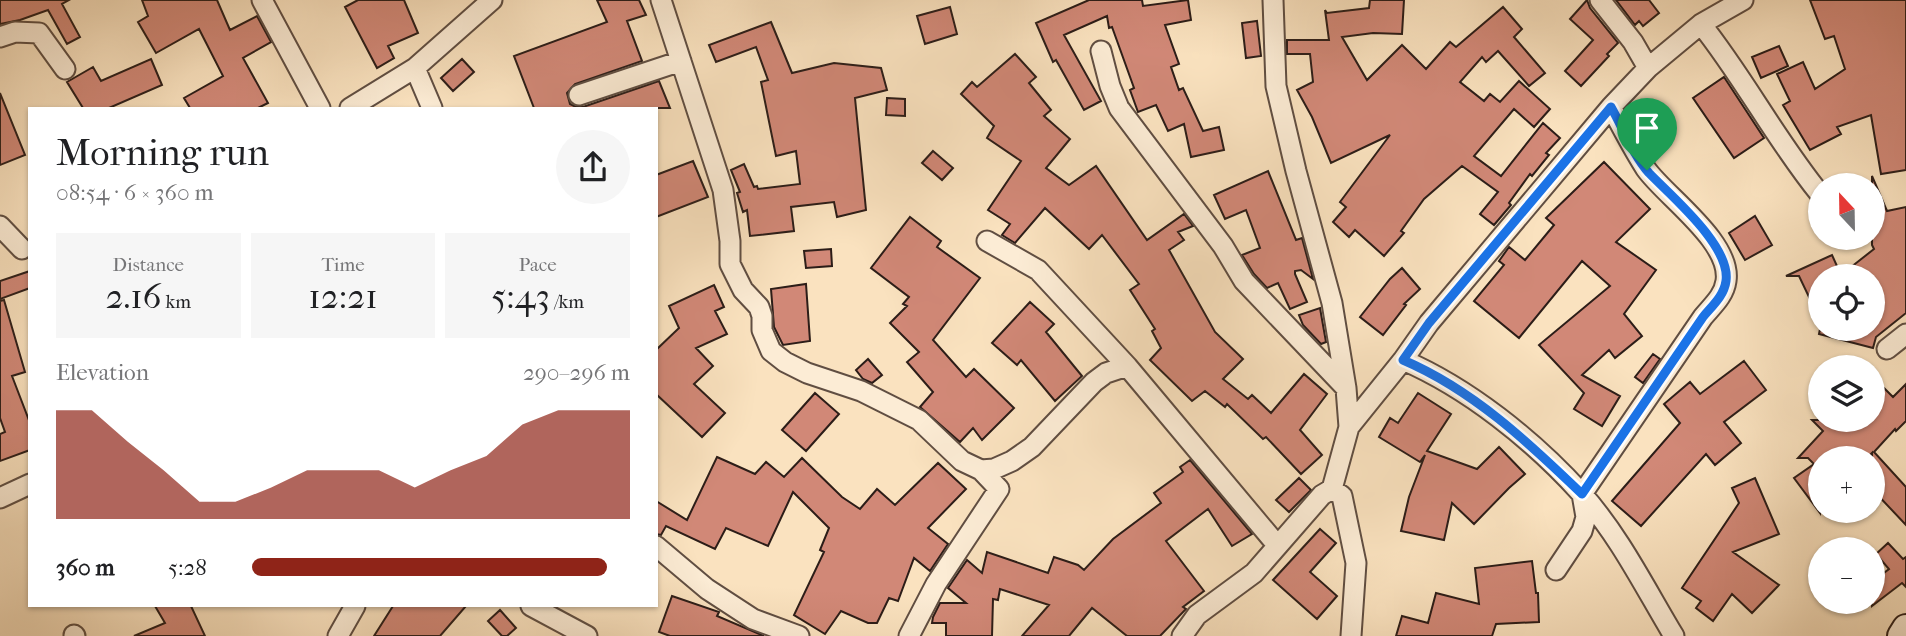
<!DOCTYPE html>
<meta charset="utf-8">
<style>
body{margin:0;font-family:"IM FELL French Canon",serif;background:#f6f6f6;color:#202124;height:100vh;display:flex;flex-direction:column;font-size:26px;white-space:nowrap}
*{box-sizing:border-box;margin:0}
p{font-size:23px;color:#757577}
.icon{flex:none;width:38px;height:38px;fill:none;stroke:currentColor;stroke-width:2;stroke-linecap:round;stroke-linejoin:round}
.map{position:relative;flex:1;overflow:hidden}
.details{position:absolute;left:28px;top:107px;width:630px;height:500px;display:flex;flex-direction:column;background:#fff;border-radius:0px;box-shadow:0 2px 5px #0004}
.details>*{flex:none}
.needle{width:46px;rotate:338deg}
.fabs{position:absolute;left:1808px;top:173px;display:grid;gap:14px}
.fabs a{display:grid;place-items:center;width:77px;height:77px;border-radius:50%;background:#fff;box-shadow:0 2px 5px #0004;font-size:35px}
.pin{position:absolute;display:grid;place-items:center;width:60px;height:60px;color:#fff;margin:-72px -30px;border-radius:50% 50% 50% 0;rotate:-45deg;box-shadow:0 0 7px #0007}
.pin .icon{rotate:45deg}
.round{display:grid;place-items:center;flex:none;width:74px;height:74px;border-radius:37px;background:#f6f6f6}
.summary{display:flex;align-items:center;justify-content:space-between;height:119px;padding:0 28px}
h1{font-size:38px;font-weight:600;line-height:52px}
.figures{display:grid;grid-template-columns:repeat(3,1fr);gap:10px;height:119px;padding:7px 28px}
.figures div{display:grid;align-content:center;border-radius:0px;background:#f6f6f6;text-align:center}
.figures b{font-size:35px;font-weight:600}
.figures small{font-size:19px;font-weight:400}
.figures p{font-size:19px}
.chart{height:196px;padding:14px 28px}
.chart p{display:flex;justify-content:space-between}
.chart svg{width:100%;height:126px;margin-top:7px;fill:#8f2418;opacity:.7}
ul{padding:0 28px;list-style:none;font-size:23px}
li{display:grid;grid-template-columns:112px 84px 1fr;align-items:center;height:52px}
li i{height:18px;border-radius:9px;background:#8f2418}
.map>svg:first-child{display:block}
</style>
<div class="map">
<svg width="1906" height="636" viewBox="0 0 1906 636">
<rect width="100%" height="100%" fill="#fae2bf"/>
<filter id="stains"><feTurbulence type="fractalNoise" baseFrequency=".00286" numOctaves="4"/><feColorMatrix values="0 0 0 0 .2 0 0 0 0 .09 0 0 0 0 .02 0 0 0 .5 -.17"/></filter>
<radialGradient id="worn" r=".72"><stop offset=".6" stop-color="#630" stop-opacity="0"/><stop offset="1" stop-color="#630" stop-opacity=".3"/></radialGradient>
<path fill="#d18877" stroke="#2c1d18" stroke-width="2" d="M0 0H69L62 4 80 37 67 44 48 10 20 20 0 24Z
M142 0H217L230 30 257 16 271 42 243 58 268 103 258 108H190L184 98 223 76 199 29 156 53 138 22 148 16Z
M358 0H404L418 33 388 46 394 58 377 68 345 7Z
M597 0H639L646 15 627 21 642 61 575 84 567 93 570 104 576 107H583L659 81 670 108H534L514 56 607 22Z
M1089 0H1142L1143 6 1188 0 1191 20 1165 25 1179 64 1171 67 1179 90 1183 88 1203 131 1219 127 1224 150 1191 157 1184 124 1168 131 1156 105 1138 112 1130 90 1134 88 1112 27 1109 28 1107 16 1064 35 1101 101 1084 110 1056 60 1053 62 1036 23Z
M1370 0H1404L1402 34 1373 33 1342 37 1367 80 1402 45 1426 69 1450 42 1456 47 1503 7 1522 29 1514 37 1545 73 1529 86 1498 51 1486 62 1482 57 1460 82 1484 101 1490 94 1500 102 1519 81 1550 109 1534 127 1514 109 1474 156 1501 176 1543 123 1560 138 1546 153 1549 155 1532 176 1530 174 1509 203 1511 205 1494 225 1480 214 1498 192 1462 166 1424 199 1401 231 1404 233 1384 256 1355 230 1349 237 1333 222 1346 207 1340 202 1390 135 1331 163 1312 117 1297 90 1313 82 1310 54H1287V40H1329L1325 10 1327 13 1369 8Z
M1587 0 1590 8 1618 43 1607 54 1609 56 1581 86 1565 71 1593 40 1570 19Z
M1616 0H1649L1659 13 1643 26 1639 21 1635 25Z
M1810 0H1906V170L1881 174 1871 115 1837 127 1841 134 1810 150 1783 105 1790 101 1777 74 1803 62 1815 89 1845 69 1834 36 1825 39Z
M950 7 957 34 925 44 917 16Z
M1257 21 1261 56 1246 58 1242 23Z
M771 22 792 73 834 63 881 68 887 90 855 98 866 210 837 217 834 202 791 207 794 231 750 236 747 210 743 212 737 193 740 192 731 170 744 164 754 187 757 186 758 189 800 184 796 151 776 156 761 82 768 80 756 47 716 62 709 45Z
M1779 46 1788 66 1761 78 1752 57Z
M1015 54 1036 77 1029 83 1051 110 1044 116 1070 139 1046 168 1069 185 1096 166 1147 240 1184 214 1193 226 1178 232 1184 240 1169 250 1215 332 1243 359 1223 379 1248 399 1252 395 1271 413 1304 374 1327 394 1300 430 1322 455 1301 474 1266 437 1263 439 1227 404 1225 407 1205 391 1192 401 1150 360 1161 348 1152 331 1155 329 1130 290 1139 284 1102 235 1089 249 1045 208 1015 243 1002 235 1010 224 988 210 1021 161 987 138 994 126 961 94 972 82 977 87Z
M151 59 162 85 109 108H83L67 82 93 67 101 81Z
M462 59 474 72 453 91 441 78Z
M1724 77 1764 138 1734 158 1693 98Z
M0 93 25 155 0 165Z
M887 98 905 99V116L886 115Z
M933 151 953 168 942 180 922 163Z
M693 161 708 197 656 217V175Z
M1604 162 1650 209 1616 242 1656 270 1624 314 1642 336 1615 358 1609 350 1582 375 1620 396 1602 426 1574 409 1584 393 1539 345 1610 286 1582 261 1519 338 1474 301 1504 265 1499 261 1509 247 1525 260 1554 225 1546 218Z
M1268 171 1296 240 1302 238 1313 279 1301 270 1295 271V274L1307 302 1290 309 1278 283 1267 288 1254 274 1242 255 1260 248 1246 210 1225 219 1214 195Z
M1872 176 1887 211 1906 207V313L1876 337 1873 348 1819 334 1820 329H1872V276H1820V320L1799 276H1786L1832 255 1841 275 1874 249 1872 245Z
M1755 216 1772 245 1745 260 1729 233Z
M910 217 941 241 937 247 980 278 933 340 966 377 974 369 1014 408 982 440 973 428 960 442 920 407 933 392 907 362 919 352 890 323 907 306 903 304 909 297 871 268Z
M831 249 832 266 806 268 804 251Z
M1402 268 1420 289 1404 304 1406 305 1383 335 1360 317 1390 279Z
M30 271V288L0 299V281Z
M806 284 810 341 783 345 774 327 771 289Z
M714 285 724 307 715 311 727 334 696 348 713 366 694 384 725 413 702 437 656 394V350L679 328 669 306Z
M4 300 25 372 12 376 30 423V450L0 461V434L5 432 0 418V301Z
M1030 302 1054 324 1046 332 1082 376 1055 401 1021 360 1017 365 992 343Z
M1320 308 1326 342 1321 344 1303 325 1299 315Z
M1653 354 1660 359 1643 383 1635 377Z
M868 359 882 375 872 383 863 379 856 370Z
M1744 361 1766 390 1724 422 1741 443 1715 465 1706 454 1641 526 1612 501 1680 423 1664 404 1690 382 1700 394Z
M1872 376 1893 397 1906 384V421L1896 431 1895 429 1874 452 1906 487V525L1872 489V453L1867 458H1820V513L1794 478 1814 464 1808 458H1798L1823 431 1812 420H1872Z
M815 393 839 414 806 451 782 430Z
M1418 393 1451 414 1427 451 1477 469 1499 447 1525 474 1509 488 1474 524 1452 503 1444 540 1401 531 1409 497 1425 455 1420 462 1379 437 1390 418 1398 423Z
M717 457 755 474 766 462 784 477 802 458 842 497 860 509 877 489 895 505 938 463 966 489 928 528 948 544 930 571 914 558 898 601 889 598 877 623H868L841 611 825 634 794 615 824 552 820 550 829 528 793 492 768 546 726 528 715 549 666 526 661 535 656 534V501L687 520Z
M1190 460 1252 534 1232 546 1208 509 1166 541 1204 591 1183 607 1186 609 1160 636H1127L1092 608 1069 636H1022L1049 605 1000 589 998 600 993 599 992 636H946V623H932L933 617 940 603H966L948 588 967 560 982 573 987 552 1048 573 1054 557 1078 565 1084 570 1113 539 1161 503 1154 493 1183 472 1180 467Z
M1299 478 1311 490 1289 512 1276 500Z
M1755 478 1779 534 1733 552 1779 585 1752 613 1732 594 1713 621 1696 608 1701 601 1682 588 1739 503 1732 488Z
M1320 529 1336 543 1310 572 1337 596 1317 619 1273 580Z
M1888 543 1903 559 1906 557V587L1902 583 1872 606V582L1889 569 1876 554Z
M1532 561 1536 593H1538L1539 622 1496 624 1492 636H1396L1402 616 1428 623 1436 593 1479 604 1475 568Z
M672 596 719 612 717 616 764 636H670L659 632Z
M155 606H191L205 636H134L165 623Z
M393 606H466L440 636H374Z
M500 610 516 628 507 636H502L488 621Z"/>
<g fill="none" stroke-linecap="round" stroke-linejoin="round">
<defs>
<path id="street" d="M262 0 320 108
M661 0 723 190 730 241V264L743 290 759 307 762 316V330L771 351 785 362 807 373 861 391 919 420 962 461 981 470 994 469 1012 461 1032 447 1094 382 1106 373 1127 366
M1600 0 1633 42 1648 68
M1701 24C1744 78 1776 140 1820 194
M0 37 15 32 39 33 65 69
M1101 51 1110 86 1119 108 1223 246 1244 281 1346 388
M415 68 432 108
M579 95 681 61
M350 108 415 68 492 0
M0 226 22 249
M987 241 1038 270 1127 366 1277 545
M1887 349 1906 334
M1403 360C1468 388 1533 440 1581 493 1619 535 1645 588 1674 636
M1349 427 1403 360 1429 323 1611 107 1648 68 1701 24 1743 0
M1332 489 1342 496 1356 563 1351 636
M0 498 30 484
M656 546 707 589 753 619 799 636
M1556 570 1582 531 1586 517 1582 494 1703 317C1712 306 1724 296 1726 281 1732 242 1665 196 1646 169 1633 149 1622 127 1611 107
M531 606 587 636
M74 635 75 636
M338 636 355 606
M909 636 936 584 999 489 981 470
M1182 636 1197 615 1254 573 1322 495 1332 489 1349 427 1346 388 1332 303 1296 171 1276 86 1273 0"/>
<path id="secondary" d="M1901 636 1906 628"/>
</defs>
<use href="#street" stroke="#604e42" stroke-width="23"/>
<use href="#secondary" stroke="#2c1d18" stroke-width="30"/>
<use href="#street" stroke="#fcecd5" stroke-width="19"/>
<use href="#secondary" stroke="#fcecd5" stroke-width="26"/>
</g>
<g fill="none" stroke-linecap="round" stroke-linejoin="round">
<defs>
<path id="route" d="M1611 107C1623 128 1633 155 1649 173 1671 196 1731 246 1726 281 1724 296 1712 306 1703 317L1582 494C1528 442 1473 390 1403 360L1429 323Z"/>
</defs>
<use href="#route" stroke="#fff" stroke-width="14"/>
<use href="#route" stroke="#1a73e8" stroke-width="9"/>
</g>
<rect width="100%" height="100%" filter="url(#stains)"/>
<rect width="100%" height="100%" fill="url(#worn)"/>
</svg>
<div class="fabs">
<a><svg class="needle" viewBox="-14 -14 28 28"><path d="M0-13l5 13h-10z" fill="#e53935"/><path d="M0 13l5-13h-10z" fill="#757577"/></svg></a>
<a><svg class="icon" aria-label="locate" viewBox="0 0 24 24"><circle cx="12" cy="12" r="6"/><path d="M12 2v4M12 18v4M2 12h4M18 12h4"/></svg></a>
<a><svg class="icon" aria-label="layers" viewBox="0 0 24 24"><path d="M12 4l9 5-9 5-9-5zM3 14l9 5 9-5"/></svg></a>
<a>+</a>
<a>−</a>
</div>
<div class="pin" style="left:1647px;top:170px;background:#1e9e55"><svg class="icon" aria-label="arrive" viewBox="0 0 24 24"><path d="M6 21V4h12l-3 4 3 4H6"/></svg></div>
<section class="details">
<div class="summary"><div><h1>Morning run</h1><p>08:54 · 6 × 360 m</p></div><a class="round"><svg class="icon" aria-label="share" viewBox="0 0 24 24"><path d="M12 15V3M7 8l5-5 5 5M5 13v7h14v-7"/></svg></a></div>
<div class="figures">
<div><p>Distance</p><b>2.16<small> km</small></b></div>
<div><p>Time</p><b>12:21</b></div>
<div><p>Pace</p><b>5:43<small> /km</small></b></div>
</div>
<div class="chart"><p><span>Elevation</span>290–296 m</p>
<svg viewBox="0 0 160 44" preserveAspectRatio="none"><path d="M0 44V6L10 6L20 17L30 27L40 38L50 38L60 33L70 27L80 27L90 27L100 33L110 27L120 22L130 11L140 6L150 6L160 6V44z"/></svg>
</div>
<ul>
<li><b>360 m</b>5:28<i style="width:94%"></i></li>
</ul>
</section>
</div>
